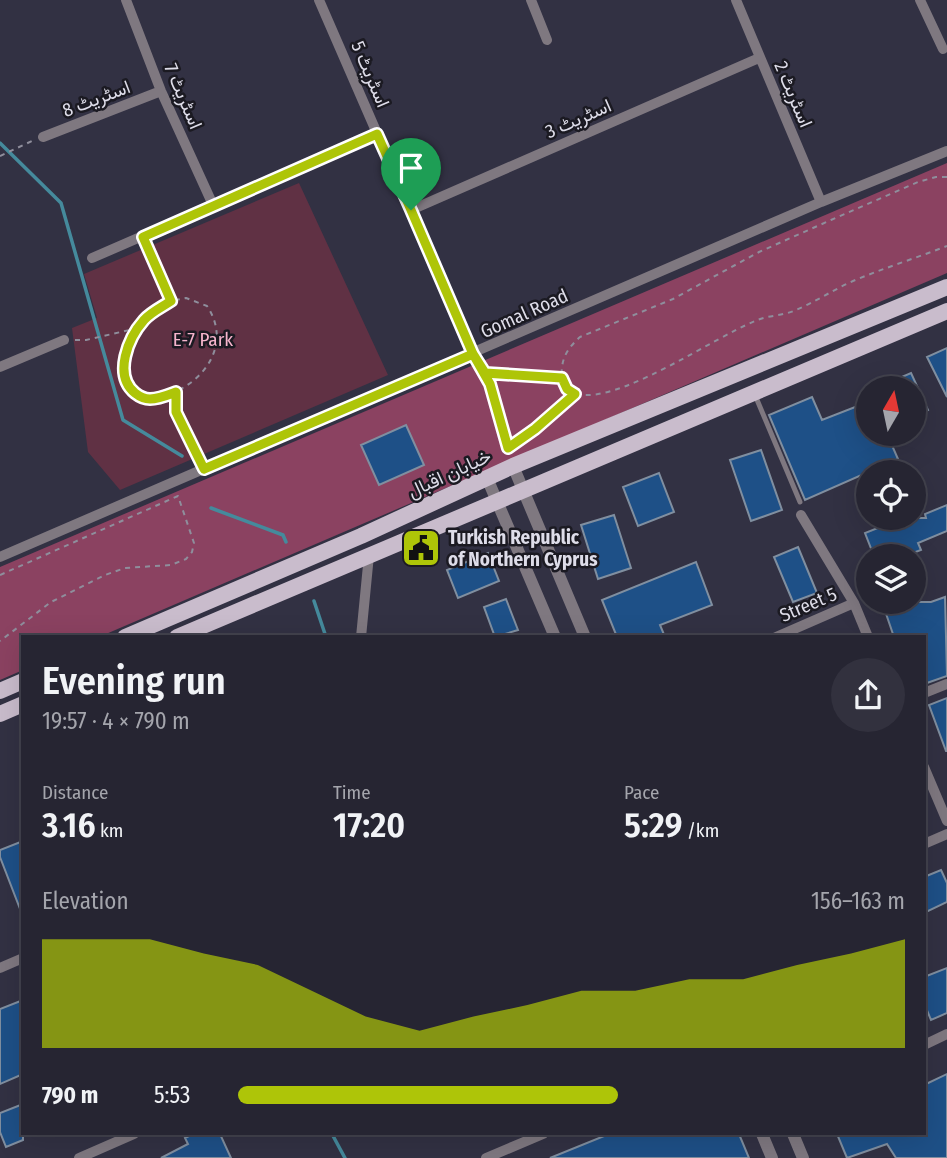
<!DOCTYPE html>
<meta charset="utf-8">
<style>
body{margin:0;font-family:"Fira Sans Condensed",Vazirmatn,sans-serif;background:#32313e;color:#f1f3f6;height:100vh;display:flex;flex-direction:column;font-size:26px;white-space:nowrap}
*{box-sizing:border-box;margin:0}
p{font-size:23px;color:#a4a5ac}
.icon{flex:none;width:38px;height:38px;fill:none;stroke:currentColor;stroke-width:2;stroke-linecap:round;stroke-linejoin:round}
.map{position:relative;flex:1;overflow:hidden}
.drawer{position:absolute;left:21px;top:635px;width:905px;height:500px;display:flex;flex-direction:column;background:#262532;border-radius:0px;box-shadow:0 7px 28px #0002,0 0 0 2px #42424d}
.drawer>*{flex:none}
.needle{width:46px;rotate:9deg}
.controls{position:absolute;left:856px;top:376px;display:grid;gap:14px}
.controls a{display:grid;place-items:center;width:70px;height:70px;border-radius:50%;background:#262532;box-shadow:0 7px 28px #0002,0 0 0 2px #42424d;font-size:35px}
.pin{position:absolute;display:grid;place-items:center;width:60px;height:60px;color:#fff;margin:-72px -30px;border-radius:50% 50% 50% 0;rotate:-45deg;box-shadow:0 0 7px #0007}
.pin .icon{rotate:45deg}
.round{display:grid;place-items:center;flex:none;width:74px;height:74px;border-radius:37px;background:#32313e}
.overview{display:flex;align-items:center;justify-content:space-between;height:119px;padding:0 21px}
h1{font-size:38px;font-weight:600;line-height:52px}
.figures{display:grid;grid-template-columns:repeat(3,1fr);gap:10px;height:119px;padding:7px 21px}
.figures div{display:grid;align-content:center}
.figures b{font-size:35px;font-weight:600}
.figures small{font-size:19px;font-weight:400}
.figures p{font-size:19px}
.chart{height:196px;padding:14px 21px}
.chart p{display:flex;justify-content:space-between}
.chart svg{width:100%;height:126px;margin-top:7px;fill:#aec508;opacity:.7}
ul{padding:0 21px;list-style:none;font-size:23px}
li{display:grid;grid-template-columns:112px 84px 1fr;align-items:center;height:52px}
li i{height:18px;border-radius:9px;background:#aec508}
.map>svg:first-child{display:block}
</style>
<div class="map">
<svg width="947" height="1158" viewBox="0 0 947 1158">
<rect width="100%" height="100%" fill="#323143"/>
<path fill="#603144" d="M299 183 388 375 120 490 88 452 72 328 97 318 84 274Z"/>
<path fill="#8b4261" d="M947 163V273L99 637H23V670L0 680V567Z"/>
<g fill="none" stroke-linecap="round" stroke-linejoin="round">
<path stroke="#458a9c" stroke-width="3.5" d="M0 143 61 203 123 420 182 456
M211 508 283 535 286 542
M314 601 326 637
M332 1134 345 1158"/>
</g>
<path fill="#1e5087" stroke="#808fa0" stroke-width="2" d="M947 348V397L927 357Z
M911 373 928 410 914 417V388H876Z
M812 397 822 420 868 402V434H887L898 459 805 500 769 415Z
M406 425 424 465 379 485 361 445Z
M761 450 782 510 751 521 730 460Z
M659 473 674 512 638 526 623 487Z
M947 505V531L918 543 921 550 905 556H874L865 533 903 518H926L925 514Z
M614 515 631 568 598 579 581 525Z
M798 547 817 593 793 602 774 557Z
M488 553 499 581 458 598 447 570Z
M696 562 712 605 660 625 665 637H617L602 600Z
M945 597 947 676 924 684V637H894L882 602H931Z
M506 599 518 630 495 637 484 607Z
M947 698V751H946L929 705Z
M23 841V914H22L0 857V850Z
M941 870 947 883V902L924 913V877Z
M947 968V1013L931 1020 924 1003V977Z
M23 1000V1074L0 1084V1009Z
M947 1074V1158H896L887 1144 847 1158 837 1134H924V1085Z
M23 1104V1140L6 1147 0 1132V1113Z
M193 1134H220L231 1158H161L188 1144 185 1138Z
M609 1134H739L749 1158H550Z"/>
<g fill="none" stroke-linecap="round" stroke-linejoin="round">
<path stroke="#8f8e9c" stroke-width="2" stroke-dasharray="5 5" stroke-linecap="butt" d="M0 156 34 140
M947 177H936L918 182 831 220 759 252 673 299 580 337C570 346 563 355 562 368 560 384 570 395 586 395 630 396 712 339 755 321 768 315 783 316 796 310 815 302 833 290 853 281 884 268 916 258 947 246
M148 247 171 301C162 307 152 312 145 320 128 338 108 394 148 399 155 400 162 396 169 394 205 382 232 343 207 306L186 298 171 301
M75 340H86L138 328
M480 364 495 399 509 450
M486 373 561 378
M176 393V412L199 459
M509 447 575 394
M0 575 178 496 194 543 192 552 186 559 171 565 125 568 105 575 51 602 0 641"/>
<path stroke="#7f7880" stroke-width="5" d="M755 395 800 502"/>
<path stroke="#7f7880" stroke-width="10" d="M126 0 161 91 213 205
M319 0 473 354
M531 0 547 40
M736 0 821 202
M920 0 943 49
M43 137 161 91
M411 210 759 58
M92 258 377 134
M0 367 64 340
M801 515 854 603 868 637
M0 557 821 202 947 151
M361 637 369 555
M776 637 854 603
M924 693 947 684
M924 767 947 821
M924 844 947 834
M0 968 23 958
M924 1045 947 1034
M79 1158 134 1134
M486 1158 543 1134"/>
<path stroke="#7f7880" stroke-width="12" d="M513 466 585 637
M487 478 555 637
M762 1134 772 1158
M793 1134 803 1158"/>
<path stroke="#c9bccc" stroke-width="16" d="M125 637 361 536 513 466 947 287
M177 637 947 311
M0 691 23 681
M0 714 23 704"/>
</g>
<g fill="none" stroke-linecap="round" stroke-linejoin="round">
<defs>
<path id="route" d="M411 210 377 134 143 237 171 301C162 307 151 312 144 320 128 338 113 375 135 393 140 397 144 399 150 399 159 399 168 395 176 392V412L204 469 473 354 490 384 508 448 535 429 575 394 567 389 562 378 485 373 473 354 411 210"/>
</defs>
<use href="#route" stroke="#fff" stroke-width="14"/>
<use href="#route" stroke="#aec508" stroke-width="9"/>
</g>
<defs>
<symbol id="civic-square" viewBox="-11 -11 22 22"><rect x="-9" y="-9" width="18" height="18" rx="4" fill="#aec508" stroke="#1b1a22"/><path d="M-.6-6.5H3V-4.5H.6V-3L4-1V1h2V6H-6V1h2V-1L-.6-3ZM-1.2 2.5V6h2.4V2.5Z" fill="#111"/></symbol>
</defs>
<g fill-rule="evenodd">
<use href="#civic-square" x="399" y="526" width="44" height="44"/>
</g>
<g text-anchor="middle" stroke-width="5" stroke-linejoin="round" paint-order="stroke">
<g font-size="19" fill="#dedde9" stroke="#1b1a22">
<text transform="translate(371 74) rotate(67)" y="7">اسٹریٹ 5</text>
<text transform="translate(794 94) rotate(67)" y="7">اسٹریٹ 2</text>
<text transform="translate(184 96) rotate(67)" y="7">اسٹریٹ 7</text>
<text transform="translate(96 98) rotate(-21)" y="7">اسٹریٹ 8</text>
<text transform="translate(578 118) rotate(-24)" y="7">اسٹریٹ 3</text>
<text transform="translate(524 313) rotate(-24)" y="7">Gomal Road</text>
<text transform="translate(449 473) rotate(-25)" y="7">خیابان اقبال</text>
<text transform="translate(808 604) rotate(-23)" y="7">Street 5</text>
</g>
<g font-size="19" fill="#f6b4cc" stroke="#1b1a22">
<text x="203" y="346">E-7 Park</text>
</g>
<g font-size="19" font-weight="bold" fill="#dedde9" stroke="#1b1a22" text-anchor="start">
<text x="448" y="544">Turkish Republic<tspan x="448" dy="22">of Northern Cyprus</tspan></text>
</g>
</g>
</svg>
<div class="controls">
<a><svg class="needle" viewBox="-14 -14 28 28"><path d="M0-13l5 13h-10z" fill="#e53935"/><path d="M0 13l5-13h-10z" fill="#a4a5ac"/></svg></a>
<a><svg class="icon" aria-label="locate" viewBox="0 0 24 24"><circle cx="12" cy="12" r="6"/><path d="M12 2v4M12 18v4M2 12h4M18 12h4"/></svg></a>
<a><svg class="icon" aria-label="layers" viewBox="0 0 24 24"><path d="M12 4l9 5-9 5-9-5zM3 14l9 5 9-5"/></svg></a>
</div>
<div class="pin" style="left:411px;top:210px;background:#1e9e55"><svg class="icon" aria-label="arrive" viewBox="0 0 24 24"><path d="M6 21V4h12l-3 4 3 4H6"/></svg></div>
<section class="drawer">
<div class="overview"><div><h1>Evening run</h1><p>19:57 · 4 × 790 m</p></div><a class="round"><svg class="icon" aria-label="share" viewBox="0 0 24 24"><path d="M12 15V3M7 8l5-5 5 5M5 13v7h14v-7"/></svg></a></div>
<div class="figures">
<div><p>Distance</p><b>3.16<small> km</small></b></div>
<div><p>Time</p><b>17:20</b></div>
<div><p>Pace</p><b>5:29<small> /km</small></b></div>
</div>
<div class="chart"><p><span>Elevation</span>156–163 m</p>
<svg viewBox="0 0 160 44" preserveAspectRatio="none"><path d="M0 44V6L10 6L20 6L30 11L40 15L50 24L60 33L70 38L80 33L90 29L100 24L110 24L120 20L130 20L140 15L150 11L160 6V44z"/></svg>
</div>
<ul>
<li><b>790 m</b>5:53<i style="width:57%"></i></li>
</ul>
</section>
</div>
